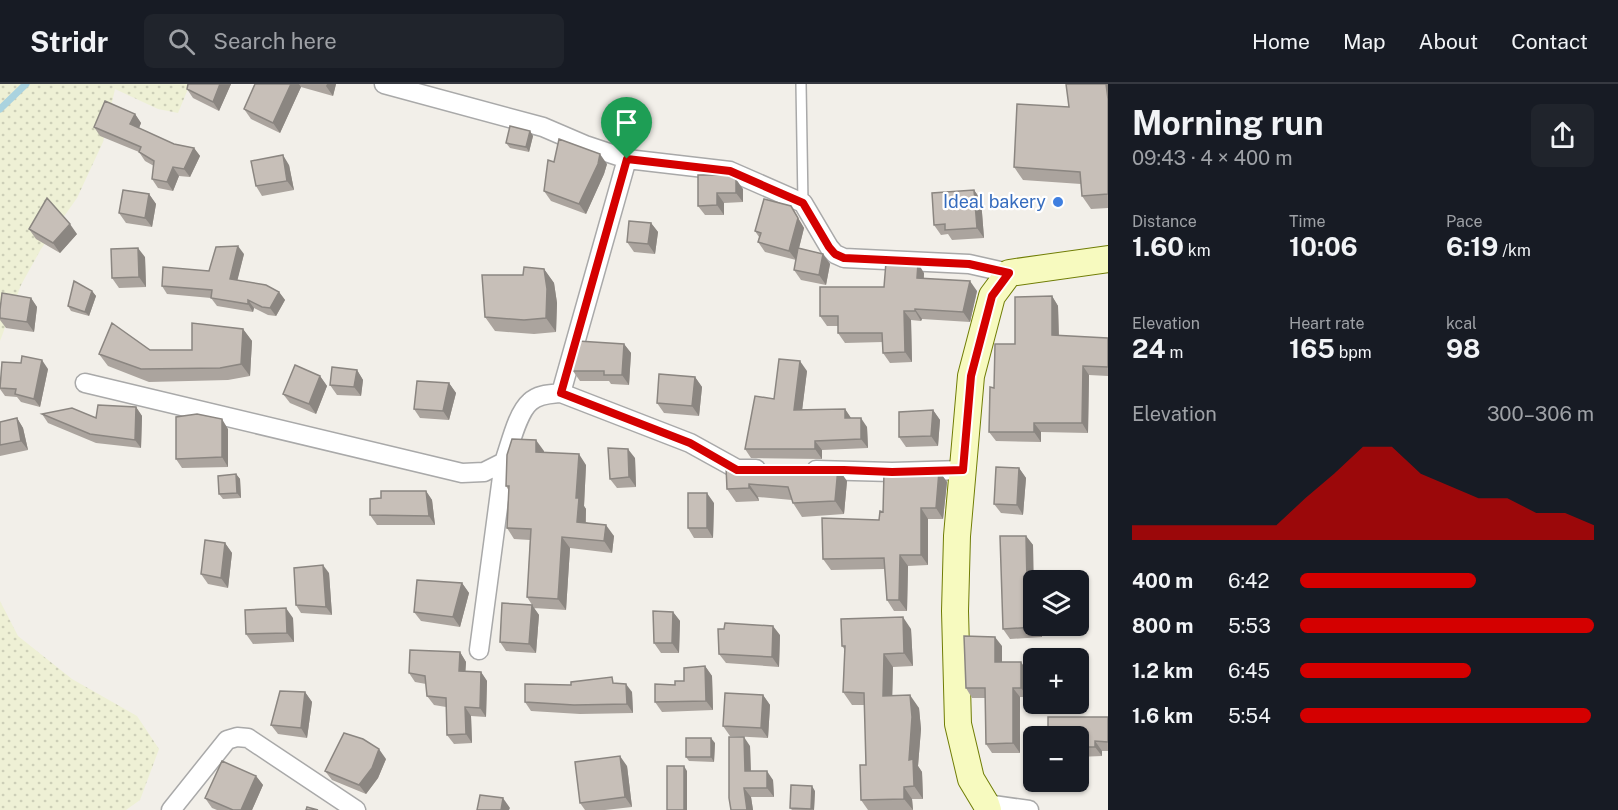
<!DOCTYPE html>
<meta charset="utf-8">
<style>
body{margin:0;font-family:"Public Sans",sans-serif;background:#20242c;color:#f1f3f6;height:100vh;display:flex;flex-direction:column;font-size:22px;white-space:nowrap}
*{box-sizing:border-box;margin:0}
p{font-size:20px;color:#9ea1a6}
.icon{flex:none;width:33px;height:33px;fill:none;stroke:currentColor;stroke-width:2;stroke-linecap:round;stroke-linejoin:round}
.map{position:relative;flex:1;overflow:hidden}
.drawer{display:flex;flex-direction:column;background:#171b24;width:510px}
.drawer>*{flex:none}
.fabs{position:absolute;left:1023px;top:486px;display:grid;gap:12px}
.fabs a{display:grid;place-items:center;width:66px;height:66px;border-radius:9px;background:#171b24;box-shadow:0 2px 4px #0004;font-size:30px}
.pin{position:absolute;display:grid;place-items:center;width:51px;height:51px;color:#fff;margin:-62px -26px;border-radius:50% 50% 50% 0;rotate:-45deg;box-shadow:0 0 6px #0007}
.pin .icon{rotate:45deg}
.round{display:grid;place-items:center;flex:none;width:63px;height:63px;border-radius:9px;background:#20242c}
.head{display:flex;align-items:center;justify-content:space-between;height:102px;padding:0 24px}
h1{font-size:33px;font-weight:700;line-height:45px}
.figures{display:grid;grid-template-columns:repeat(3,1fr);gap:9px;height:102px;padding:6px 24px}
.figures div{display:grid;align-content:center}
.figures b{font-size:26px;font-weight:700}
.figures small{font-size:16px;font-weight:400}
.figures p{font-size:16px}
.chart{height:168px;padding:12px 24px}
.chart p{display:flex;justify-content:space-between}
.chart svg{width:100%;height:108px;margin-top:6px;fill:#d40000;opacity:.7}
ul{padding:0 24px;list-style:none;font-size:20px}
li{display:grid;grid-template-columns:96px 72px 1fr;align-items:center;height:45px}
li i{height:15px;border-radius:8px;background:#d40000}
header{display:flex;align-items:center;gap:36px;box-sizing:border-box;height:84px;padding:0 30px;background:#171b24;border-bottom:2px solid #363941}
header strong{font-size:28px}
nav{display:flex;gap:33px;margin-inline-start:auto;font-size:21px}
.search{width:420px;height:54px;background:#20242c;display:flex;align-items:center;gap:15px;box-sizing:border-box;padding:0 21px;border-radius:9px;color:#9ea1a6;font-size:22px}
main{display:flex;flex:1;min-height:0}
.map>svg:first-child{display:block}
</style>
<header>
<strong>Stridr</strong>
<div class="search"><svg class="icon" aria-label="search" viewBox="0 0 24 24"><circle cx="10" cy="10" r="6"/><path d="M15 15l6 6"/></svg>Search here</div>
<nav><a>Home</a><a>Map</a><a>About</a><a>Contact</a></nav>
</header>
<main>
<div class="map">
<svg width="1108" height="726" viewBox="0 0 1108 726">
<defs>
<pattern id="farmland-dots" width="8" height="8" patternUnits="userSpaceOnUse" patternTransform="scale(1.5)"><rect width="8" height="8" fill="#eef0d5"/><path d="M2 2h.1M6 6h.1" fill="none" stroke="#ccceb7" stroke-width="1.8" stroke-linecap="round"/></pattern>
</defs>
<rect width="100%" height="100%" fill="#f2efe9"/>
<path fill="url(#farmland-dots)" d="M0 0H190L178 29 158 25 115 5 103 58 77 114 41 165 21 201 0 257Z
M0 517 18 552 72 595 137 632 159 665 140 716 126 726H0Z"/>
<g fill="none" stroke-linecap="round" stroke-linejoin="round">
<path stroke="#aad3df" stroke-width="7" d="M0 25 26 0"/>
<defs>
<path id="service" d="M801 0 803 119"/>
<path id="minor" d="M384 0 543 43 585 61 627 75 730 87 803 119 829 163 835 170 844 174 969 180 1009 189
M85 299 462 389 484 388 504 378C510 362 517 329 530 318 538 310 551 310 561 309L690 359 737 385H756
M561 309 627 75
M816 386 892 388 963 386
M479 566 504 378
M986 720 1029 726
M171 726 227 656 237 653 248 654 356 726"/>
<path id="secondary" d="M988 726 986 720 971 695 958 640 955 527 957 452 971 292 992 212 1009 189 1108 175"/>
</defs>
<use href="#service" stroke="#a9a9a9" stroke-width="12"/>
<use href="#minor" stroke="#a9a9a9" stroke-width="21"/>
<use href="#secondary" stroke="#707d05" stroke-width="28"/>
<use href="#service" stroke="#fff" stroke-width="9"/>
<use href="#minor" stroke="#fff" stroke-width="18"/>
<use href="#secondary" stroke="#f7fabf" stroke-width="26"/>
</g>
<path fill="#aba49e" d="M231 0 219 27 193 14 187 5Z
M255 0H336L333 12 301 3 280 49 251 35 244 25Z
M1108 0V124L1091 125 1082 112 1081 100 1023 96 1014 83 1069 23Z
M135 30 141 39 139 44 174 60 194 64 200 72 190 93 179 92 173 107 158 104 152 95 154 82 145 77 139 68 100 52 94 43Z
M530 47 533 52 529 68 510 64 506 59Z
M607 80 604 90 586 130 551 117 544 107Z
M289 81 294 106 262 112 256 102Z
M698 91 743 105V118L724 119V131H705L698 122Z
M974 106 981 116 984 154 952 156 948 150 941 151 934 141Z
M149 110 156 120 152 143 126 139 119 129Z
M797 132 804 144 799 164 823 170 830 180 826 201 801 196 794 186 796 176 765 168 758 158 759 153 755 147Z
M651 139 658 148 655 170 634 168 627 158Z
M29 145 77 150 60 169 36 155Z
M244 170 237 196 279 208 285 216 276 232 268 231 254 224 253 228 217 222 211 214 167 210 162 202 209 187Z
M145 173 146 203 119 204 112 194Z
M544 185 554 199 557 219 556 248 534 250 495 247 485 233 523 191Z
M924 189V194L977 207 970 238 922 235 921 237 911 236 912 278 890 279 883 269V258L845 259 838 249V242H827L820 232 884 203Z
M92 207 96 212 89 232 71 227 68 222Z
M1052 212 1058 222 1059 252 1108 254V292L1089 291 1088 349 1041 348V358L996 357 989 348 1015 260Z
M31 214 37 223 34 248 6 244 0 236V226Z
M243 245 252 257 250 292 228 296 149 298 108 282 99 270 150 266H192Z
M624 260 631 269 629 301 611 300 609 297H580L573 287Z
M48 285 40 323 21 318 17 313 5 312 0 305V298Z
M357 286 363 296 361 312 337 311 330 301Z
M807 287 802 326 845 325 851 334 867 343 868 364 822 366V375L751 374 745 365 774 315Z
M320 292 327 302 316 330 290 319 283 310Z
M695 293 702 303 699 332 664 329 657 319Z
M449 299 456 309 449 336 420 334 414 325Z
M136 323 142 332 141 364 96 359 48 339 42 330 96 334Z
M933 326 940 336 938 362 906 363 899 353Z
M17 334 23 344 28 366 0 372V338Z
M228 345V383L182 384 176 375Z
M544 367V368L586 381 584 422 586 425V438L614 452 612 469 570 464 566 526 534 524 527 513 530 456 514 455 507 444 509 407 506 402Z
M635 374 636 403 617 404 610 395Z
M726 383 847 397 844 430 802 433 793 419 792 416 758 413 759 417 736 418 727 405Z
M1019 384 1026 394 1023 431 1001 429 994 420Z
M939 387 947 398 943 435H928V481L908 482 907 527H894L887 516 885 485 831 486 823 475 879 436 883 428Z
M236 390 240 395 241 414 223 415 219 410Z
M426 407 432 416 435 441H377L370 431Z
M714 419 713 454H694L688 444Z
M1026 452 1033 461 1034 542H1041L1042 553 1010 555 1003 545Z
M225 459 232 469 228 504 208 500 201 490Z
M329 489 332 531 301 529 296 521Z
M462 499 469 509 460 543 421 537 414 528Z
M532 521 539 531 536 569 506 567 500 558Z
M673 528 680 537 679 569H661L654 559Z
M293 534 294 558 253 560 246 550Z
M911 545 913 582 893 583 892 612 919 624 921 645 918 682 922 688 923 715H912L913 726H868L861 716 866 681 865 621H852L843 608 845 566 842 562Z
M780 551 779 583 726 579 719 570Z
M1002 562V578L1028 588V613H1020V669H992L986 660 985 614H972L966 604Z
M460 568 466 578 465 588H481L487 597 486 633 471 632 472 659 454 660 447 651 446 623 434 621 427 612 426 600 415 598 409 589Z
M705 582 712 592 713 626 662 628 655 618 675 601 684 597Z
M617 599 632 608 633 629 580 630 531 627 525 618 571 601Z
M305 608 312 618 307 654 278 650 271 641Z
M763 611 770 621 768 654 730 652 723 642Z
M1108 633V667H1102V672L1078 673V652Z
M715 659 714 678 689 677 686 673Z
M750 662 751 687 773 696 774 713H751L753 726H731Z
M386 675 378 694 366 710 332 696 325 687Z
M627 682 632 723 605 726H585L580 719Z
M256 692 263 701 252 726H217L212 724 205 714Z
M815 707 814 726H792L790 724Z"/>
<path fill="#8b8681" d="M220 0H231L219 27 213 18Z
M291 0H299L301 3 280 49 273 39Z
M327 0H336L333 12 326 2Z
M1106 0H1108V15Z
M135 30 141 39 137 49 130 40Z
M530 47 533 52 529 68 526 63Z
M194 64 200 72 190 93 184 85Z
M600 70 607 80 604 90 586 130 579 120Z
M283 71 289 81 294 106 287 97Z
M173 83 179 92 173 107 167 98Z
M736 95 743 105V118L736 109Z
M974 106 981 116 984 154 977 144Z
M717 109 724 119V131L717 121Z
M149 110 156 120 152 143 145 134Z
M791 122 804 144 796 176 789 167Z
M651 139 658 148 655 170 648 160Z
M70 140 77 150 60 169 53 159Z
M238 162 244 170 236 202 230 195Z
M138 164 145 173 146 203 139 193Z
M823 170 830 180 826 201 819 191Z
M918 179 924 189 923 204 917 194Z
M544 185 554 199 557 219 556 248 546 234Z
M970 197 977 207 970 238 963 228Z
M92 207 96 212 89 232 85 228Z
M279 208 285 216 276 232 270 224Z
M1052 212 1058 222 1059 261 1052 251Z
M31 214 37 223 34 248 27 238Z
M248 216 254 224 253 228 248 220Z
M915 225 922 235 921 237 915 227Z
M904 227 911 236 912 278 905 268Z
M243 245 252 257 250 292 241 280Z
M624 260 631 269 629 301 622 291Z
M42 276 48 285 40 323 34 315Z
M800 277 807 287 801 335 794 326Z
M1083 282 1089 291 1088 349 1082 339Z
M357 286 363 296 361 312 354 303Z
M320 292 327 302 316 330 309 320Z
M695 293 702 303 699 332 692 322Z
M449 299 456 309 449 336 443 327Z
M136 323 142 332 141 364 135 356Z
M845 325 851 334H845Z
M933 326 940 336 938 362 931 352Z
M17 334 23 344 28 366 21 357Z
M861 334 867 343 868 364 861 355Z
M222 335 228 345V383L222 373Z
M1034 339 1041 348V358L1034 348Z
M536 356 544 367V379L536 368Z
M815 357 822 366V375L815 365Z
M628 365 635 374 636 403 629 393Z
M579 370 586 381 584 422 586 425 585 449 577 438 576 414Z
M838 384 847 397 844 430 835 417Z
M1019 384 1026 394 1023 431 1017 421Z
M939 387 947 398 943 435 936 424Z
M236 390 240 395 241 414 237 409Z
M749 400 758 413 759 417 749 404Z
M426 407 432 416 435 441 429 432Z
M707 409 714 419 713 454 707 444Z
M921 424 928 435V481L921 471Z
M606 441 614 452 612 469 604 457Z
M1026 452 1033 461 1034 516 1027 498Z
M562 453 570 464 566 526 558 515Z
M225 459 232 469 228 504 221 494Z
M900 471 908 482 907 527 899 516Z
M323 481 329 489 332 531 326 523Z
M462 499 469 509 460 543 453 533Z
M532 521 539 531 536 569 529 560Z
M286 524 293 534 294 558 287 549Z
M673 528 680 537 679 569 672 559Z
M903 533 911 545 913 582 904 569Z
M773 542 780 551 779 583 772 573Z
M1035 542H1041L1042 553 1035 543Z
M995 553 1002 562V588L995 578Z
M460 568 466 578 465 596 459 587Z
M884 570 893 583 892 624 883 612Z
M1021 578 1028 588V613L1021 604Z
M705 582 712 592 713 626 706 617Z
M481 588 487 597 486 633 480 624Z
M626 600 632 608 633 629 627 620Z
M1013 604 1020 613V669L1013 659Z
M305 608 312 618 307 654 301 644Z
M763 611 770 621 768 654 761 644Z
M910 611 919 624 921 645 918 682 922 688 923 715 914 702 909 676Z
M465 623 471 632 472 659 466 650Z
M744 653 750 662 751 696 745 687Z
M711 654 715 659 714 678 711 673Z
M1095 657 1102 667V672L1095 663Z
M379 665 386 675 378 694 366 710 359 701Z
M620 672 627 682 632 723 625 713Z
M684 682 687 687V726H684Z
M767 687 773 696 774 713 767 704Z
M256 692 263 701 252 726H241Z
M812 702 815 707 814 726 811 725Z
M904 703 912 715 913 726 904 715Z
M744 704 751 713 753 726H747Z
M503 714 510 724 509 726H501Z"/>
<path fill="#c7bfb8" stroke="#8b8681" stroke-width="1.5" d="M188 0H220L213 18 187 5Z
M255 0H291L273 39 244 25Z
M1066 0H1106L1108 15V110L1082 112 1080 88 1014 83 1017 20 1069 23Z
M105 17 135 30 130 40 174 60 194 64 184 85 173 83 167 98 152 95 154 77 139 68 141 63 94 43Z
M510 42 530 47 526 63 506 59Z
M559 55 600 70 598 80 579 120 544 107 548 76 554 78Z
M283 71 287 97 256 102 251 77Z
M698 91H726L736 95V109H717V121L698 122Z
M123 106 149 110 145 134 119 129Z
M974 106 977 144 945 146V140L934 141 932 109Z
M47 114 70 140 53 159 29 145Z
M764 115 791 122 798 134 789 167 758 158 761 149 755 147Z
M629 137 651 139 648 160 627 158Z
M238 162 230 195 266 201 279 208 270 224 262 223 248 216V220L211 214 212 206 162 202 163 183 209 187 216 163Z
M138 164 139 193 112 194 111 165Z
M798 164 823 170 819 191 794 186Z
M886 178 918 179 917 194 970 197 963 228 915 225V227H904L905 268 883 269 882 249H838V232H820V203H884Z
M524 183 544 185 547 205 546 234 524 236 485 233 482 191H523Z
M74 197 92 207 85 228 68 222Z
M2 209 31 214 27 238 0 234V226Z
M1052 212V251L1108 254V283L1083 282 1082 339H1034V348H989L990 303 994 304 995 260H1015V213Z
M112 239 150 266H192V239L243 245 241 280 220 284 141 285 99 270Z
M578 257 624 260 622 291H604V287H573L574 271Z
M22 272 42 276 34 315 15 310 16 305 0 304 2 278 21 279Z
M779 275 800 277 794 326 845 325V334H861V355L815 357V365H745L755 312 774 315Z
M295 281 320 292 309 320 283 310Z
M332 283 357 286 354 303 330 301Z
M659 290 695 293 692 322 657 319Z
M417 297 449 299 443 327 414 325Z
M98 321 136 323 135 356 90 350 42 330 72 324 96 334Z
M933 326 931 352 899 353V328Z
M197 330 222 335V373L176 375V333Z
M17 334 21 357 0 361V338Z
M512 355 536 356V368L579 370 576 414H579L577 438 606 441 604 457 562 453 558 515 527 513 531 445 507 444 509 402H506L507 371Z
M608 364 628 365 629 393 610 395Z
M726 383 838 384 835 417 793 419 788 403 749 400V404L727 405Z
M996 383 1019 384 1017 421 994 420Z
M939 387 936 424H921V471H900L899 516H887L884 474 823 475 822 434 879 436 880 427 883 428 884 388Z
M236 390 237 409 219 410 218 392Z
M381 407H426L429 432 370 431V415L381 414Z
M688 409H707V444H688Z
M1000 452H1026L1027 498H1033L1034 542H1035V543L1003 545Z
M205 456 225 459 221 494 201 490Z
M323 481 326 523 296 521 294 484Z
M417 496 462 499 453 533 414 528Z
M502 519 532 521 529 560 500 558Z
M286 524 287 549 246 550 245 526Z
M653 527 673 528 672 559H654Z
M903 533 904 569 884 570 883 612 910 611 912 633 909 676 913 675 914 702 904 703V715L861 716 860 681H866L864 609 843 608 845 562H842L841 535Z
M725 539 773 542 772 573 719 570 718 545H724Z
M964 552 995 553V578H1021V604H1013V659L986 660 985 604H966Z
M410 566 460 568 459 587 481 588 480 624 465 623 466 650 447 651 446 614 427 612 425 592 409 589Z
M705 582 706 617 655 618V600L675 601V597H684V584Z
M612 593 613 599 626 600 627 620 574 621 525 618V600L571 601V598Z
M280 607 305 608 301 644 271 641Z
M725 609 763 611 761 644 723 642Z
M1048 633H1108V658L1095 657V663H1078V652H1048Z
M344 649 363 655 379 665 372 684 359 701 325 687Z
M729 653H744L745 687H767V704H744L747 726H731L729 714Z
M686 654H711V673H686Z
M620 672 625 713 580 719 575 678Z
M222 677 256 692 241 726H233L205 714Z
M667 682H684V726H667Z
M791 701 812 702 811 725 790 724Z
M480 711 503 714 501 726H477Z
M307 723 318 726H306Z"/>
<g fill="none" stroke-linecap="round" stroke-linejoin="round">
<defs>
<path id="route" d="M627 75 730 87 803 119 829 163 835 170 844 174 969 180 1009 189 992 212 971 292 963 386 892 388 844 386H737L690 359 561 309Z"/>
</defs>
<use href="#route" stroke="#fff" stroke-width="12"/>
<use href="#route" stroke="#d40000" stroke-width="8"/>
</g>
<circle fill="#3f7fe0" stroke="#fff" stroke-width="2" cx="1058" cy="118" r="6"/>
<g text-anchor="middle" stroke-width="4.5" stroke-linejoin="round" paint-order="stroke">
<g font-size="18" fill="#366cbe" stroke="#fff" text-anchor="end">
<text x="1046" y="124">Ideal bakery</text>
</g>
</g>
</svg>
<div class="fabs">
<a><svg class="icon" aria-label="layers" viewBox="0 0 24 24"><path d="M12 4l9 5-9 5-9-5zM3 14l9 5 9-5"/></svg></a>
<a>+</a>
<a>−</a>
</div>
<div class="pin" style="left:627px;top:75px;background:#1e9e55"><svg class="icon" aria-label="arrive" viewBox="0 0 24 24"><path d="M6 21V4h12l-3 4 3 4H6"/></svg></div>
</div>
<section class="drawer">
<div class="head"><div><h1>Morning run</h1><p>09:43 · 4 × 400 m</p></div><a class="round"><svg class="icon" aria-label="share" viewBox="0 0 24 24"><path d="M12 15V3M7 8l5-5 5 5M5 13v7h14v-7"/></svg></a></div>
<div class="figures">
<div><p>Distance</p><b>1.60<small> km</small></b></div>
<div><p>Time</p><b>10:06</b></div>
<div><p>Pace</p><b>6:19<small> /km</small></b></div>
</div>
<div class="figures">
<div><p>Elevation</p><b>24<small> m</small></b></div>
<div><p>Heart rate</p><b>165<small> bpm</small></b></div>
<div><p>kcal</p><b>98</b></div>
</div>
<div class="chart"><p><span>Elevation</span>300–306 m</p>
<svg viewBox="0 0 160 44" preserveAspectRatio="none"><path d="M0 44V38L10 38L20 38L30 38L40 38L50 38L60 27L70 17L80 6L90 6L100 17L110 22L120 27L130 27L140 33L150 33L160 38V44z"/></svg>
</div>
<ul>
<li><b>400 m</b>6:42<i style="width:60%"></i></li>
<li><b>800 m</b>5:53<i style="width:100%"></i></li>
<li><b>1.2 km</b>6:45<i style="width:58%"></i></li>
<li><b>1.6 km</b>5:54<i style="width:99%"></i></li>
</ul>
</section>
</main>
